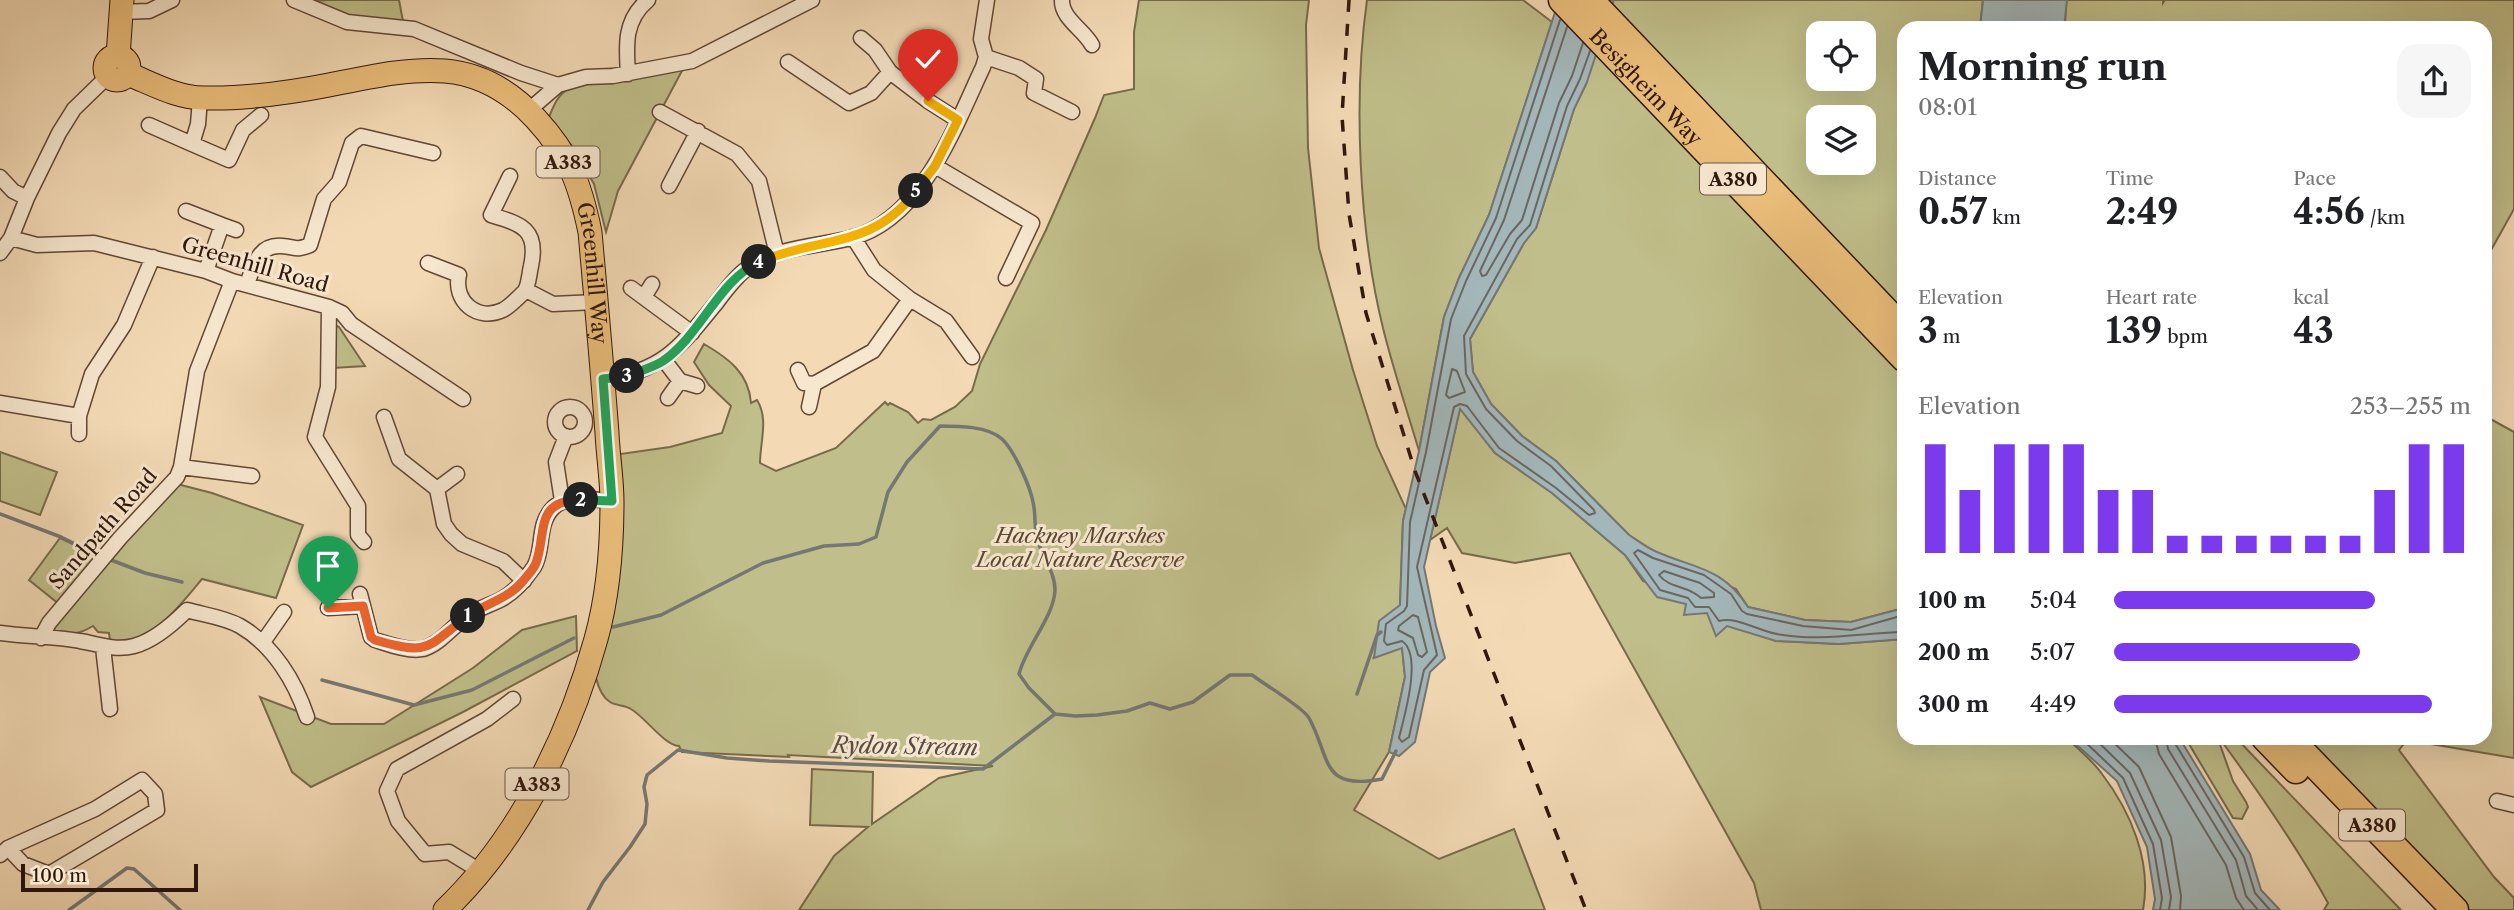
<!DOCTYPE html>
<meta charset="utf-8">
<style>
body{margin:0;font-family:"Libre Caslon Text",serif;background:#f6f6f6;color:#202124;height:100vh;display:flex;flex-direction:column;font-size:26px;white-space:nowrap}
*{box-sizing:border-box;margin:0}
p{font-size:23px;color:#757577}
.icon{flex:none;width:38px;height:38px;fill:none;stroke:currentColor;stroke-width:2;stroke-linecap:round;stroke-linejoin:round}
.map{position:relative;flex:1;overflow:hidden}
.panel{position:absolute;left:1897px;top:21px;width:595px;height:724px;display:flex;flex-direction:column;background:#fff;border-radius:21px;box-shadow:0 7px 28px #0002}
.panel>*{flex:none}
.buttons{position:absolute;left:1806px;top:21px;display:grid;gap:14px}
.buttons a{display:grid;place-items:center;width:70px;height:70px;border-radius:14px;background:#fff;box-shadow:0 7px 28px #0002;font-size:35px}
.scale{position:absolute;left:21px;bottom:18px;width:177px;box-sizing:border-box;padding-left:7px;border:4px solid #30160c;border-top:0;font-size:19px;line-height:24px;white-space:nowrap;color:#30160c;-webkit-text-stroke:5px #f7e7cf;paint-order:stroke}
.pin{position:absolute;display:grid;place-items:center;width:60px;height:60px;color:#fff;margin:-72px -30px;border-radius:50% 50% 50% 0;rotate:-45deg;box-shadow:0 0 7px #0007}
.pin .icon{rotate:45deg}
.km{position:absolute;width:35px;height:35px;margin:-18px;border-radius:50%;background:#222;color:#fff;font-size:19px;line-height:35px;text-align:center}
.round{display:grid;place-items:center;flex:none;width:74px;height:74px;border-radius:21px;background:#f6f6f6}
.headline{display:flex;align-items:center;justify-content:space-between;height:119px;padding:0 21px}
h1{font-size:38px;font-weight:700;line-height:52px}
.stats{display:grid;grid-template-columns:repeat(3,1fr);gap:10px;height:119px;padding:7px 21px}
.stats div{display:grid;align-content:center}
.stats b{font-size:35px;font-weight:700}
.stats small{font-size:19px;font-weight:400}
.stats p{font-size:19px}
.chart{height:196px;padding:14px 21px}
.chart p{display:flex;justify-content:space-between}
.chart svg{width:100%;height:126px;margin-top:7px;stroke:#7c3aed;stroke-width:6}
ul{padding:0 21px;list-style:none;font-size:23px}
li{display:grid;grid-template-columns:112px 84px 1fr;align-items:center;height:52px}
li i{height:18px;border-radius:9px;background:#7c3aed}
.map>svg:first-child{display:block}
</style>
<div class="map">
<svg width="2514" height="910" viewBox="0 0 2514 910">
<rect width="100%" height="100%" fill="#f3dab5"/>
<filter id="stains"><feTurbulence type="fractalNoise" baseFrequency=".00286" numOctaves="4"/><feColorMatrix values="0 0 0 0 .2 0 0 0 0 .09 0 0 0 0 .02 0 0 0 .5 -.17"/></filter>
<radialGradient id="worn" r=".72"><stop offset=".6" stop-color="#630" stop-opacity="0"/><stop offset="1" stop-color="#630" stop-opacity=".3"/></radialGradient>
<path fill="#c0be8a" stroke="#786a4b" stroke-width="2" fill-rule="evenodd" d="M328 0H399L403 21 352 16 315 1Z
M1139 0H1309L1306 25 1308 148 1319 248 1353 370 1377 446 1406 509 1403 521 1400 605 1374 657 1402 647 1405 677 1389 752 1354 810 1439 859 1514 829 1545 910H799L834 856 868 827 810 825 812 769 873 772 872 824 939 778 993 766 788 755 789 757 682 752 679 746C664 745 646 718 631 709 625 705 616 706 610 702 602 697 598 686 596 678L621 551 620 454 670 447 722 433 731 406 709 385 694 362 704 344C728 358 749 373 751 403L757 400C769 419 760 442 760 463L776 471 836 448 885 402 888 405 890 403 908 412 918 423 923 419 931 420 955 407 972 391 980 364 1046 230 1095 118 1104 95 1134 89V32Z
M1367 0H1523L1552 22 1489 215 1459 278 1444 317 1419 451C1407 410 1393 369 1383 328 1359 231 1353 99 1367 0Z
M1574 0H1983L1980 28H1904V608L1851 622 1805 620 1748 607 1736 589 1655 552 1629 535 1556 461 1522 436 1491 404 1473 372 1470 339 1524 243 1536 228 1574 109 1587 82ZM1818 33H1864V79H1818ZM1818 117H1864V163H1818Z
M2066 0H2163V3L2165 0H2514V209L2485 261V28H2065Z
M684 67 618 191 606 232 594 184 572 146 548 119C553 108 556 98 565 91 584 78 658 71 684 67Z
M335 325 339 327 365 366 333 368Z
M1460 408 1495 453 1552 493 1625 555 1643 581 1776 641 1839 644 1904 639V738L2068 739C2079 750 2093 761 2102 774 2131 812 2152 862 2143 910H1761L1754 883 1570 553 1515 563 1462 553 1447 528 1430 540Z
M2485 416 2514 432V758L2407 740 2399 750 2494 877 2514 898V910H2468L2300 739 2485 738Z
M0 452 57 472 40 515 0 501Z
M177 484 212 493 303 525 276 598 202 579C183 602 160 633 129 640 122 642 114 642 106 642L110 640 109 633 98 632 93 626C78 635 73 634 55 632L54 627 58 619Z
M60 538 100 557 59 604 29 580Z
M576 616 577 651 463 712 311 787 292 772 260 697 331 724H384L473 668 522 630Z
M2186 739H2218L2233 781 2246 802 2248 807 2242 819 2233 818Z
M2220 739H2237L2401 910H2324L2328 903C2296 845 2259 792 2220 739Z"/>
<path fill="#a3b7ba" stroke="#757774" stroke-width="2" d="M1559 0H1614L1587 82 1574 109 1536 228 1524 243 1470 339 1473 372 1491 404 1522 436 1556 461 1629 535C1638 541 1647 548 1657 552 1696 569 1722 567 1748 607L1805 620 1851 622 1904 608V639L1839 644 1776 641 1727 626 1716 636 1707 613 1684 615 1686 604 1657 597 1625 555 1552 493 1495 453 1460 409 1424 567 1436 626 1445 658 1430 672 1415 742 1399 756 1389 752 1405 677 1402 648 1374 658 1379 621 1400 605 1403 521 1419 451 1444 317 1459 278 1489 215Z
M1983 0H2067L2064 28H1980Z
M2070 739H2180L2250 854 2261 890 2280 910H2153L2155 899 2147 847 2117 781Z"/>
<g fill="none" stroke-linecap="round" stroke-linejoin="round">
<path stroke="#6a6663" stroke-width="2" d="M1560 20 1496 218 1466 281 1451 319 1426 452 1410 522 1407 606 1404 611 1386 624 1384 641 1387 645 1402 641C1423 655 1404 717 1399 738L1402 742 1409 737 1424 670 1437 655 1417 567 1454 407 1460 404 1467 406 1499 448 1556 488 1589 515 1595 513 1594 510 1551 466 1517 441 1486 409 1466 374 1464 336 1517 239 1530 225 1567 106 1580 79 1590 51
M1567 27 1504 220 1480 271 1482 276 1486 275 1510 234 1522 220 1559 103 1572 76 1583 43
M1452 369 1457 371 1465 392 1449 398 1446 395Z
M1664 571 1700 583 1714 593V597L1701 598C1688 585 1670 589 1659 575Z
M1413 615 1418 617 1427 652 1422 657 1418 655 1413 638 1398 630 1399 626Z
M1904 615 1851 630 1803 626 1747 614 1742 611 1731 594 1704 575 1653 558 1638 550 1634 553 1660 590 1688 598 1695 607H1709L1719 621C1737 616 1758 631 1777 634 1819 642 1862 633 1904 632
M2081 738 2123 778 2153 844 2162 898 2160 910
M2094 738 2130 773 2161 840 2171 897 2169 910
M2109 738 2139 767 2171 837 2181 896 2180 910
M2155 738 2159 754 2226 865 2236 898 2244 910
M2166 738 2168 749 2236 860 2246 896 2258 910
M2175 738 2176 745 2244 857 2255 893 2270 910"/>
<path stroke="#757774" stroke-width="3.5" d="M0 514 61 537 100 556
M111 560 145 573 182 582
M613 627 661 615 763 563 824 546 859 544 876 537 888 492 907 462 940 426C958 426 988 426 1002 439 1014 450 1030 486 1033 502 1036 514 1034 527 1037 539 1042 556 1055 572 1055 590 1054 617 1026 646 1019 674L1029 688 1055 714
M322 680 414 705 472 690 574 638
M1357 694 1377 635 1381 632
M69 910 127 868 134 869 180 910
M588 910 603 882 630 847 645 824 647 804 644 787 647 775 678 750 727 758 769 761 983 769 1055 714 1075 716 1097 715 1127 711 1150 703 1170 709 1193 702 1230 675H1252C1264 684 1304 708 1309 718 1331 758 1320 791 1382 779L1396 751"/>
<defs>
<path id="street" d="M294 0 347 22 414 29 521 73 558 85
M1062 0C1061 18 1084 30 1092 45
M120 12 149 11 172 0
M986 57 1019 68 1036 79 1034 93 1072 112
M986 57 981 39 987 0
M788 62 849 103 871 93 890 72 875 50 861 38
M890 72 928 101 958 120
M628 74C626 45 624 20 648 0
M200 99 198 124 192 144 229 160 243 130 261 115
M528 111 558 85 586 77 613 76 692 61 812 0
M660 112 737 154 759 181 777 254
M149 125 192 144
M935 166 1032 223 1006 278
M0 177 13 191 27 198
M669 186 698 131
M186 211 222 225
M853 237 874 270 910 299 946 321 972 357
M11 238 37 245 94 243 206 271 232 281 329 307 342 313 351 324 463 399
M0 253 11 238 27 198 59 133 74 109 108 76
M428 263 459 275C453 301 477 322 503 310 509 307 519 297 524 292 529 286 529 274 531 266 539 229 521 224 491 215L510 176
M206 271 222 225 236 230
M247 284C254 266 258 244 282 246 296 247 295 251 310 245L324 199 339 182 352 143 361 136 433 153
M631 288 692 333
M526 290 553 304 596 302
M644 297 652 284
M329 307 328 387 315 437 358 506V535L364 542
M664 360 680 381 668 398
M798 370 804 383 814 384
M603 379C663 372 681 346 717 302 726 290 737 275 749 267 777 247 819 246 851 238 922 220 955 126 983 67L986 57
M680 381 697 386
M0 403 79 416
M809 407 814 384 873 351 910 299
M555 422a15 15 0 1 1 30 0a15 15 0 1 1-30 0Z
M384 417 399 459 437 489 444 524 451 534 462 544 503 561 524 581
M79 434V416L92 374 124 325 153 257
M181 467 252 476
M437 489 457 474
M562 501 556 462 566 436
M360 594 371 637 375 640C388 644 409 652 423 649 440 644 452 627 466 617 476 609 488 606 500 600 514 593 525 580 534 567 545 548 536 524 554 507 568 494 595 500 612 501
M328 608 363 606
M0 633C27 637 54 636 80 641 98 644 115 651 134 646 153 641 173 624 187 610 204 615 224 617 240 626 273 645 295 681 307 717
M41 638 49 623 120 538 177 477 181 467 197 371 232 281
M263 642 284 612
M103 647 110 709
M2497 801 2514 805
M0 855 8 848 95 809 142 780 155 794 157 810 49 874 23 864 8 848
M480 871 449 852 425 854 398 821 387 791 397 769 487 719 513 699"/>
<g id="primary">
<circle cx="117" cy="68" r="12"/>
<path d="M118 56 122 0"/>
<path id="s1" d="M128 74C151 83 177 98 203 98 245 99 288 93 329 85 366 78 406 68 445 71 481 74 512 93 536 119 570 156 580 184 590 232 596 299 602 366 607 433 608 456 612 479 612 502 612 547 608 596 596 639 569 737 519 839 445 910"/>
</g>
<g id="highway">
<path id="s2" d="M1562 0 1904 358"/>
<path d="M1590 0 1904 330"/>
<path d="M2265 738 2296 770"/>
<path d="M2289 738 2455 910"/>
</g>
</defs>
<use href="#street" stroke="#614736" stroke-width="17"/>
<use href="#primary" stroke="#30160c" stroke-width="25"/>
<use href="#highway" stroke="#30160c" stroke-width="29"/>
<use href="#street" stroke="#f7e7cf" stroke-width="14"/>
<use href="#primary" stroke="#eabd7a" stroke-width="23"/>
<use href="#highway" stroke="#eabd7a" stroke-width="26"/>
<path stroke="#30160c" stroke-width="3.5" stroke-dasharray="12 12" stroke-linecap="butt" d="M1349 0 1342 116 1349 214 1366 313 1415 471 1586 910"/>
</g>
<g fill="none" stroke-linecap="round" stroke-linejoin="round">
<defs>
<path id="split-1" d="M328 608 363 606 371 637 375 640C431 656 425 648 468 616"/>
<path id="split-2" d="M468 616C487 603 508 599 523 581 527 576 534 569 536 563 547 533 534 500 581 500"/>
<path id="split-3" d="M581 500 612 501 603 379 627 376"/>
<path id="split-4" d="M627 376C639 371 652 368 663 361 700 336 719 280 759 262"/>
<path id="split-5" d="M759 262C819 236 872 250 916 191"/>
<path id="split-6" d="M916 191 935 166 958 120 928 101"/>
</defs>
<use href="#split-1" stroke="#fff" stroke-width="14"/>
<use href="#split-2" stroke="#fff" stroke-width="14"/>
<use href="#split-3" stroke="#fff" stroke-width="14"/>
<use href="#split-4" stroke="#fff" stroke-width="14"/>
<use href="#split-5" stroke="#fff" stroke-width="14"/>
<use href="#split-6" stroke="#fff" stroke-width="14"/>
<use href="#split-1" stroke="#f0652b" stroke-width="9"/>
<use href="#split-2" stroke="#f0652b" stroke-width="9"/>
<use href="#split-3" stroke="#22a559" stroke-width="9"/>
<use href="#split-4" stroke="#22a559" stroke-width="9"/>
<use href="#split-5" stroke="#f5b400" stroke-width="9"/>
<use href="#split-6" stroke="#f5b400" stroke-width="9"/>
</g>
<g text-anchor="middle" stroke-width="6" stroke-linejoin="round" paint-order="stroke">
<g fill="#f7e7cf" stroke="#6c5546" stroke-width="2">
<rect x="536.5" y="146.5" width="63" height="31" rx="5"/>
<rect x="1700" y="163.5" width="66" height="31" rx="5"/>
<rect x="505.5" y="768.5" width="63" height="31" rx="5"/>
<rect x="2339" y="809.5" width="66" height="31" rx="5"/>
</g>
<g font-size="19" font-weight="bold" fill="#30160c">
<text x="568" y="169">A383</text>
<text x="1733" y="186">A380</text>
<text x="537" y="791">A383</text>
<text x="2372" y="832">A380</text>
</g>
<g font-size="21" fill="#30160c" stroke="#f7e7cf">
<text dy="7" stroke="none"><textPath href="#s2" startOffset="121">Besigheim Way</textPath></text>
<text transform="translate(255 265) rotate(16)" y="7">Greenhill Road</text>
<text dy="7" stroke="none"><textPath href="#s1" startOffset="597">Greenhill Way</textPath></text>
<text transform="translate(103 529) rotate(-49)" y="7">Sandpath Road</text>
</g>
<g font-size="21" font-style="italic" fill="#5b4832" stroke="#f7e7cf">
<text x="1080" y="543">Hackney Marshes<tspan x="1080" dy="24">Local Nature Reserve</tspan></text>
</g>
<g font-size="23" font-style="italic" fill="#584e49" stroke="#f7e7cf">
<text transform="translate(905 746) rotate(1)" y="8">Rydon Stream</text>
</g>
</g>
<rect width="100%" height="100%" filter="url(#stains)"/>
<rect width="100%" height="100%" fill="url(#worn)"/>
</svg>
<div class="buttons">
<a><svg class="icon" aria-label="locate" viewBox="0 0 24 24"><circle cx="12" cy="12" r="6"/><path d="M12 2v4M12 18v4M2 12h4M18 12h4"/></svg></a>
<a><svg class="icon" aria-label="layers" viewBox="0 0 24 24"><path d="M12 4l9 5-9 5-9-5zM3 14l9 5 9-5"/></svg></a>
</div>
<div class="scale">100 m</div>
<div class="pin" style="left:328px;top:608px;background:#1e9e55"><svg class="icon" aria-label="arrive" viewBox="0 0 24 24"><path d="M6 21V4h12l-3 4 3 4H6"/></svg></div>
<div class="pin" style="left:928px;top:101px;background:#d93025"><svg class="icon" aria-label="check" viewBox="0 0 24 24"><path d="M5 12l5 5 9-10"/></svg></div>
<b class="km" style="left:468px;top:616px">1</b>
<b class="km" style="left:581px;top:500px">2</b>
<b class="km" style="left:627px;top:376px">3</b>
<b class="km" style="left:759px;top:262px">4</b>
<b class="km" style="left:916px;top:191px">5</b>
<section class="panel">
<div class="headline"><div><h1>Morning run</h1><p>08:01</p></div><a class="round"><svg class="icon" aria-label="share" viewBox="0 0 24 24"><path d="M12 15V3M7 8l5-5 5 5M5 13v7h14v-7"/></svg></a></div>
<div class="stats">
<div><p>Distance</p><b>0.57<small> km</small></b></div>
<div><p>Time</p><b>2:49</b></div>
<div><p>Pace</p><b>4:56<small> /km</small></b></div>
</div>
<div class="stats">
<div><p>Elevation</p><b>3<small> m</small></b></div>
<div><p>Heart rate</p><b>139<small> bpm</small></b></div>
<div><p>kcal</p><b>43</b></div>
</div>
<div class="chart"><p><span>Elevation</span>253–255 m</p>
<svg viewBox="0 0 160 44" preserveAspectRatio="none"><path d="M5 44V6M15 44V22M25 44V6M35 44V6M45 44V6M55 44V22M65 44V22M75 44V38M85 44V38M95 44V38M105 44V38M115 44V38M125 44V38M135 44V22M145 44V6M155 44V6"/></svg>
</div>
<ul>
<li><b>100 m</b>5:04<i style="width:73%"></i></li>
<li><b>200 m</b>5:07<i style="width:69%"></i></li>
<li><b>300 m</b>4:49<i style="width:89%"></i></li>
</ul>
</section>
</div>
